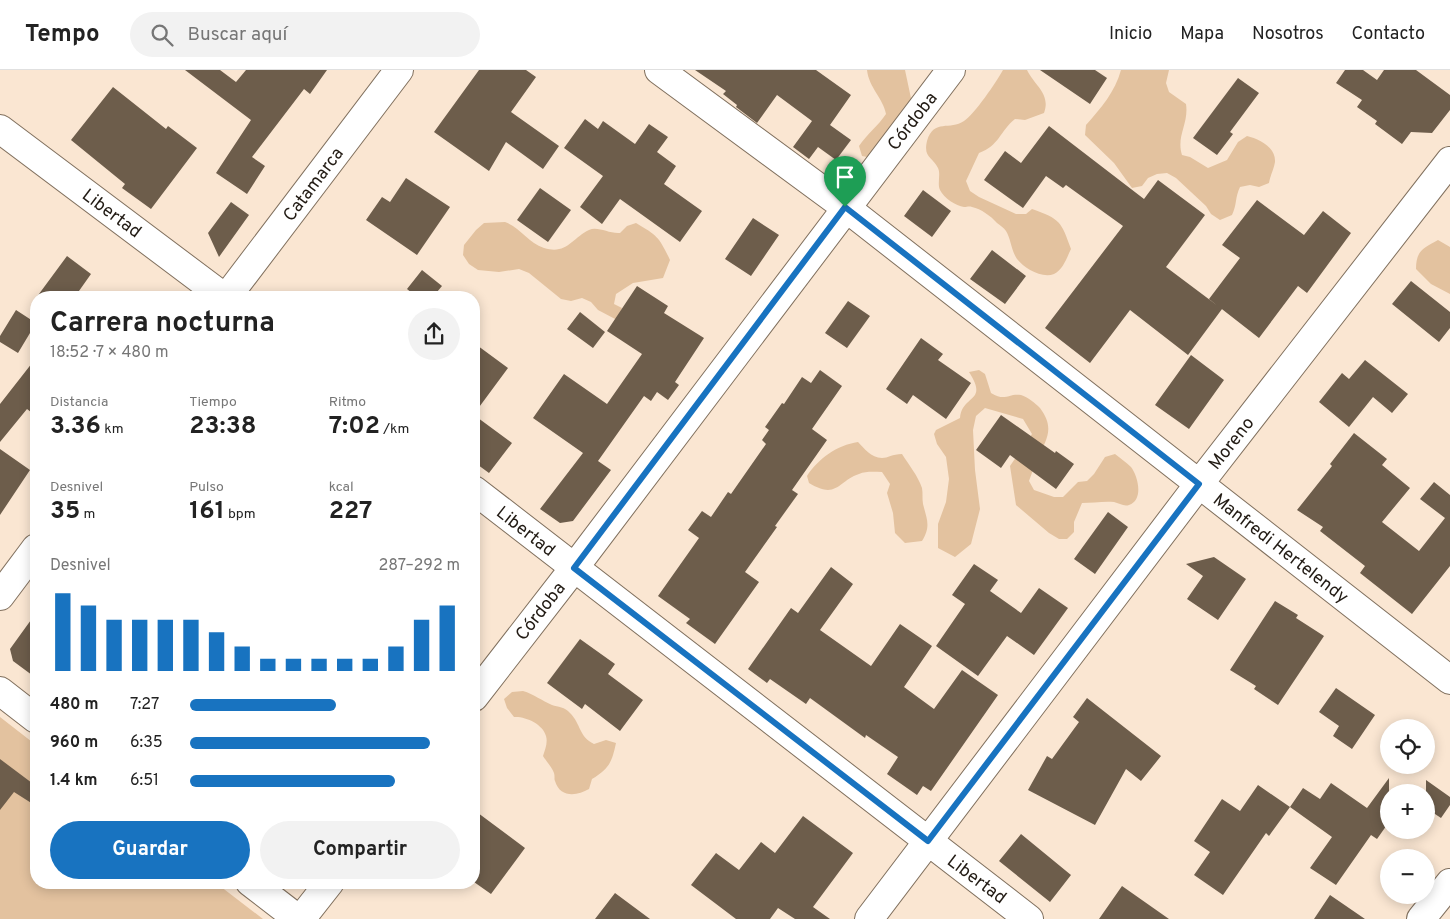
<!DOCTYPE html>
<html lang="es">
<meta charset="utf-8">
<style>
body{margin:0;font-family:Overpass,sans-serif;background:#f2f2f2;color:#222;height:100vh;display:flex;flex-direction:column;font-size:19px;white-space:nowrap}
*{box-sizing:border-box;margin:0}
p{font-size:16px;color:#767676}
.icon{flex:none;width:28px;height:28px;fill:none;stroke:currentColor;stroke-width:2;stroke-linecap:round;stroke-linejoin:round}
.map{position:relative;flex:1;overflow:hidden}
.sheet{position:absolute;left:30px;top:221px;width:450px;height:598px;display:flex;flex-direction:column;background:#fff;border-radius:20px;box-shadow:0 2px 12px #0003}
.sheet>*{flex:none}
.buttons{position:absolute;left:1380px;top:649px;display:grid;gap:10px}
.buttons a{display:grid;place-items:center;width:55px;height:55px;border-radius:50%;background:#fff;box-shadow:0 2px 12px #0003;font-size:25px}
.pin{position:absolute;display:grid;place-items:center;width:42px;height:42px;color:#fff;margin:-51px -21px;border-radius:50% 50% 50% 0;rotate:-45deg;box-shadow:0 0 5px #0007}
.pin .icon{rotate:45deg}
.round{display:grid;place-items:center;flex:none;width:52px;height:52px;border-radius:26px;background:#f2f2f2}
.summary{display:flex;align-items:center;justify-content:space-between;height:85px;padding:0 20px}
h1{font-size:28px;font-weight:700;line-height:38px}
.metrics{display:grid;grid-template-columns:repeat(3,1fr);gap:8px;height:85px;padding:5px 20px}
.metrics div{display:grid;align-content:center}
.metrics b{font-size:25px;font-weight:700}
.metrics small{font-size:14px;font-weight:400}
.metrics p{font-size:14px}
.chart{height:140px;padding:10px 20px}
.chart p{display:flex;justify-content:space-between}
.chart svg{width:100%;height:90px;margin-top:5px;stroke:#1873c0;stroke-width:6}
.cta{display:flex;gap:10px;margin-top:auto;padding:10px 20px}
.cta a{flex:1;height:58px;border-radius:30px;background:#1873c0;color:#fff;font-size:20px;font-weight:700;line-height:58px;text-align:center}
.cta a+a{background:#f2f2f2;color:#222}
ul{padding:0 20px;list-style:none;font-size:16px}
li{display:grid;grid-template-columns:80px 60px 1fr;align-items:center;height:38px}
li i{height:12px;border-radius:6px;background:#1873c0}
header{display:flex;align-items:center;gap:30px;box-sizing:border-box;height:70px;padding:0 25px;background:#fff;border-bottom:1px solid #e0e0e0}
header strong{font-size:24px}
nav{display:flex;gap:28px;margin-inline-start:auto;font-size:18px}
.search{width:350px;height:45px;background:#f2f2f2;display:flex;align-items:center;gap:12px;box-sizing:border-box;padding:0 18px;border-radius:28px;color:#767676;font-size:19px}
.map>svg:first-child{display:block}
</style>
<header>
<strong>Tempo</strong>
<div class="search"><svg class="icon" aria-label="search" viewBox="0 0 24 24"><circle cx="10" cy="10" r="6"/><path d="M15 15l6 6"/></svg>Buscar aquí</div>
<nav><a>Inicio</a><a>Mapa</a><a>Nosotros</a><a>Contacto</a></nav>
</header>
<div class="map">
<svg width="1450" height="849" viewBox="0 0 1450 849">
<rect width="100%" height="100%" fill="#fae6d2"/>
<path fill="#e3c29f" d="M867 0H905L912 33 872 88 862 86 859 76C867 64 878 56 886 44 883 28 869 18 867 0Z
M1003 0H1027C1035 16 1051 24 1044 43L1025 50 1015 49C1000 61 999 76 979 83L966 111 970 121 979 127 1016 144H1026L1032 139C1060 149 1061 151 1071 179 1067 187 1063 200 1054 204 1042 209 1024 198 1017 189 1011 180 1011 169 1006 161 1004 158 1000 155 997 153 991 146 981 139 972 137 969 136 967 137 964 137 956 136 944 128 940 120 937 114 941 104 938 98 933 87 923 88 927 71 934 48 950 61 964 51 974 45 997 11 1003 0Z
M1121 0H1169L1166 13 1169 22 1186 34C1189 54 1176 66 1182 85L1190 87 1208 98 1227 90 1238 72 1247 66C1259 69 1276 77 1275 92 1274 99 1270 106 1269 113L1259 117 1250 115 1240 117C1235 127 1237 135 1232 145L1220 150 1211 144 1206 136 1176 108 1167 103 1157 104 1148 108 1142 116 1132 118 1114 93 1085 65 1086 55C1101 38 1115 22 1121 0Z
M505 152C521 158 528 173 544 178 567 185 572 168 589 160 598 156 609 164 620 163L627 156 636 153C658 166 659 167 670 190L663 208 633 213 616 224 614 234 622 238 617 250 598 240 591 232 582 228 571 231 561 229 529 203 519 199 499 202 478 200 469 194 463 185 464 175 476 160 484 153Z
M1438 170 1450 177V224L1431 214 1416 199C1416 180 1424 178 1438 170Z
M979 300 985 304 991 323C1006 332 1008 323 1021 325 1028 327 1035 333 1040 338 1055 358 1047 369 1037 389 1034 396 1032 403 1029 411L1034 420 1054 427H1063L1078 412 1087 411 1094 404 1105 387 1115 384C1120 388 1126 392 1131 397 1138 406 1144 430 1129 435 1124 437 1119 433 1114 432 1104 431 1092 433 1082 433L1074 452V462L1067 469H1059L1049 463 1016 435 1010 396 1032 364 1023 349 985 338 976 346 973 360 975 400 980 439 971 474 955 487 938 478V454L946 432 949 409 946 387 937 374 934 364 936 360 960 348C962 324 989 333 969 302Z
M858 372C864 378 871 388 882 388 888 388 892 384 902 384 909 395 918 406 922 418 923 423 922 429 923 434 927 450 931 456 922 471L905 473 895 463 893 443 887 423 890 414 882 402C874 402 866 401 859 404 838 411 837 430 809 413L807 406C818 389 837 375 858 372Z
M523 621C534 624 542 631 552 635 558 637 565 637 570 643 581 654 579 667 594 674L606 670 616 673C612 692 609 699 592 709L589 719C577 726 560 728 555 711 554 709 555 706 554 703 552 697 546 691 543 686 545 680 548 673 546 666 543 654 525 646 514 647L507 638 504 629 512 622Z
M0 647 36 675V812L216 813 263 849H0Z"/>
<path fill="#6d5d4b" d="M185 0H220L236 12 246 0H327L310 24 304 19 252 87 265 96 247 124 216 103 251 50Z
M479 0H526L536 7 511 42 559 76 543 99 506 72 489 101 434 62Z
M695 0H816L851 25 830 55 851 70 836 90 818 77 809 89 793 77 812 51 777 25 757 53 736 37 737 35 723 24 726 21Z
M1040 0H1095L1107 8 1090 34Z
M1345 0H1363L1377 10 1384 0H1416L1450 25V40L1432 63 1411 62 1402 74 1375 54 1377 51 1357 37 1362 30 1336 13Z
M1238 8 1259 23 1230 62 1233 64 1217 85 1193 68Z
M113 17 166 59 168 56 197 78 151 139 122 118 125 114 71 70Z
M585 49 598 59 603 51 635 74 649 54 668 67 657 82 676 96 664 114 702 141 680 172 620 129 602 154 580 137 603 106 564 78Z
M1049 56 1144 129 1158 110 1205 145 1166 197 1222 239 1188 285 1130 240 1090 293 1045 258 1123 156 1066 115 1063 118 1046 106 1023 138 984 110 1005 81 1021 93Z
M406 108 450 137 417 185 366 150 382 127 390 132Z
M540 118 571 140 548 172 517 150Z
M923 120 951 141 932 167 904 146Z
M1257 130 1304 165 1323 141 1351 163 1307 223 1298 216 1259 268 1209 229 1240 188 1222 175Z
M231 132 249 145 219 187 208 163Z
M753 148 779 165 751 206 725 189Z
M992 180 1026 206 1005 234 970 209Z
M67 186 91 204 74 228H36Z
M422 200 442 216 432 228H418L407 219Z
M1411 211 1450 242V258L1439 272 1392 234Z
M637 216 668 236 664 243 704 268 675 312 679 315 668 330 657 322 651 331 644 326 598 391 611 400 573 451 560 453 540 439 583 383 533 348 564 304 607 334 642 284 607 261Z
M848 231 870 246 847 278 825 263Z
M16 240 36 253 18 283 0 272V266Z
M580 242 605 262 593 278 567 259Z
M921 268 943 284 938 290 971 313 946 349 913 325 907 334 886 319Z
M474 273 508 298 474 344Z
M1191 285 1224 310 1189 359 1155 335Z
M36 288V346L27 339 0 372V334Z
M1365 290 1408 324 1392 343 1373 327 1349 357 1319 332 1342 303 1349 309Z
M820 300 842 316 812 359 827 370 792 420 798 424 775 456 777 457 745 502 759 512 715 574 686 553 690 549 658 526 699 468 688 460 702 441 711 447 728 422 731 424 766 374 762 370 769 360 765 357 782 333 784 334 802 307 811 313Z
M474 345 512 373 489 403 474 392Z
M1001 345 1055 383 1056 381 1074 394 1056 419 1010 385 1001 398 976 380Z
M1354 363 1387 389 1382 395 1410 418 1382 452 1419 481 1445 448 1420 429 1434 412 1450 425V496L1412 544 1360 503 1365 496 1320 461 1323 457 1297 440 1332 396 1330 394Z
M0 379 30 400 0 445Z
M1108 442 1128 457 1095 504 1074 489Z
M1214 487 1246 509 1218 550 1187 529 1203 506 1186 494Z
M974 494 998 510 990 521 1021 543 1039 518 1068 538 1034 585 1007 566 978 606 936 576 965 534 952 525Z
M831 497 853 514 820 560 871 596 900 554 932 576 904 617 934 639 962 600 998 625 931 721 923 716 917 725 887 704 898 687 866 665 865 668 810 628 806 634 770 609 767 613 748 599 791 538 798 543Z
M1275 531 1298 545 1296 548 1324 566 1278 635 1254 619 1256 616 1230 600Z
M36 543V608L13 591 10 579Z
M580 569 615 594 608 604 643 630 620 661 585 634 582 639 547 613Z
M1336 618 1375 645 1352 679 1333 666 1339 656 1319 642Z
M1087 628 1161 686 1141 711 1126 699 1095 755 1028 720 1047 686 1052 689 1079 652 1073 647Z
M0 689 36 716V736L14 722 0 740Z
M1389 708V752L1377 769 1371 765 1336 815 1310 798 1332 767 1290 737 1303 718 1320 729 1331 713 1367 738Z
M1426 710 1450 727V735L1441 748 1426 738Z
M1258 715 1290 737 1269 766 1266 763 1223 825 1194 805 1210 782 1194 771 1222 729 1240 741Z
M474 740 525 778 491 824 474 812Z
M803 746 853 783 813 837 830 849H795L778 838 770 849H736L691 815 716 783 739 800 761 772 775 783Z
M1021 764 1071 805 1050 832 999 791Z
M1122 816 1169 849H1099Z
M615 823 650 849H595Z
M1330 825 1365 849H1314Z"/>
<g fill="none" stroke-linecap="round" stroke-linejoin="round">
<defs>
<path id="street" d="M659 0 845 137 1450 610
M0 59 225 228
M226 228 399 0
M474 420 1029 849
M0 526 36 478
M0 621 36 649
M474 627 574 498 951 0
M250 812 298 849
M301 849 330 812
M869 849 1199 414 1450 91
M1421 849 1450 813"/>
</defs>
<use href="#street" stroke="#80705e" stroke-width="30"/>
<use href="#street" stroke="#fff" stroke-width="28"/>
</g>
<g fill="none" stroke-linecap="round" stroke-linejoin="round">
<defs>
<path id="route" d="M845 137 1199 414 928 771 574 498Z"/>
</defs>
<use href="#route" stroke="#fff" stroke-width="10"/>
<use href="#route" stroke="#1873c0" stroke-width="6"/>
</g>
<g text-anchor="middle" stroke-width="5" stroke-linejoin="round" paint-order="stroke">
<g font-size="18" fill="#221b14" stroke="#fff">
<text transform="translate(912 51) rotate(-52)" y="6">Córdoba</text>
<text transform="translate(313 114) rotate(-53)" y="6">Catamarca</text>
<text transform="translate(112 143) rotate(37)" y="6">Libertad</text>
<text transform="translate(1231 373) rotate(-52)" y="6">Moreno</text>
<text transform="translate(526 461) rotate(38)" y="6">Libertad</text>
<text transform="translate(1281 478) rotate(38)" y="6">Manfredi Hertelendy</text>
<text transform="translate(540 541) rotate(-52)" y="6">Córdoba</text>
<text transform="translate(977 809) rotate(37)" y="6">Libertad</text>
</g>
</g>
</svg>
<div class="buttons">
<a><svg class="icon" aria-label="locate" viewBox="0 0 24 24"><circle cx="12" cy="12" r="6"/><path d="M12 2v4M12 18v4M2 12h4M18 12h4"/></svg></a>
<a>+</a>
<a>−</a>
</div>
<div class="pin" style="left:845px;top:137px;background:#1e9e55"><svg class="icon" aria-label="arrive" viewBox="0 0 24 24"><path d="M6 21V4h12l-3 4 3 4H6"/></svg></div>
<section class="sheet">
<div class="summary"><div><h1>Carrera nocturna</h1><p>18:52 · 7 × 480 m</p></div><a class="round"><svg class="icon" aria-label="share" viewBox="0 0 24 24"><path d="M12 15V3M7 8l5-5 5 5M5 13v7h14v-7"/></svg></a></div>
<div class="metrics">
<div><p>Distancia</p><b>3.36<small> km</small></b></div>
<div><p>Tiempo</p><b>23:38</b></div>
<div><p>Ritmo</p><b>7:02<small> /km</small></b></div>
</div>
<div class="metrics">
<div><p>Desnivel</p><b>35<small> m</small></b></div>
<div><p>Pulso</p><b>161<small> bpm</small></b></div>
<div><p>kcal</p><b>227</b></div>
</div>
<div class="chart"><p><span>Desnivel</span>287–292 m</p>
<svg viewBox="0 0 160 44" preserveAspectRatio="none"><path d="M5 44V6M15 44V12M25 44V19M35 44V19M45 44V19M55 44V19M65 44V25M75 44V32M85 44V38M95 44V38M105 44V38M115 44V38M125 44V38M135 44V32M145 44V19M155 44V12"/></svg>
</div>
<ul>
<li><b>480 m</b>7:27<i style="width:54%"></i></li>
<li><b>960 m</b>6:35<i style="width:89%"></i></li>
<li><b>1.4 km</b>6:51<i style="width:76%"></i></li>
</ul>
<div class="cta"><a>Guardar</a><a>Compartir</a></div>
</section>
</div>
